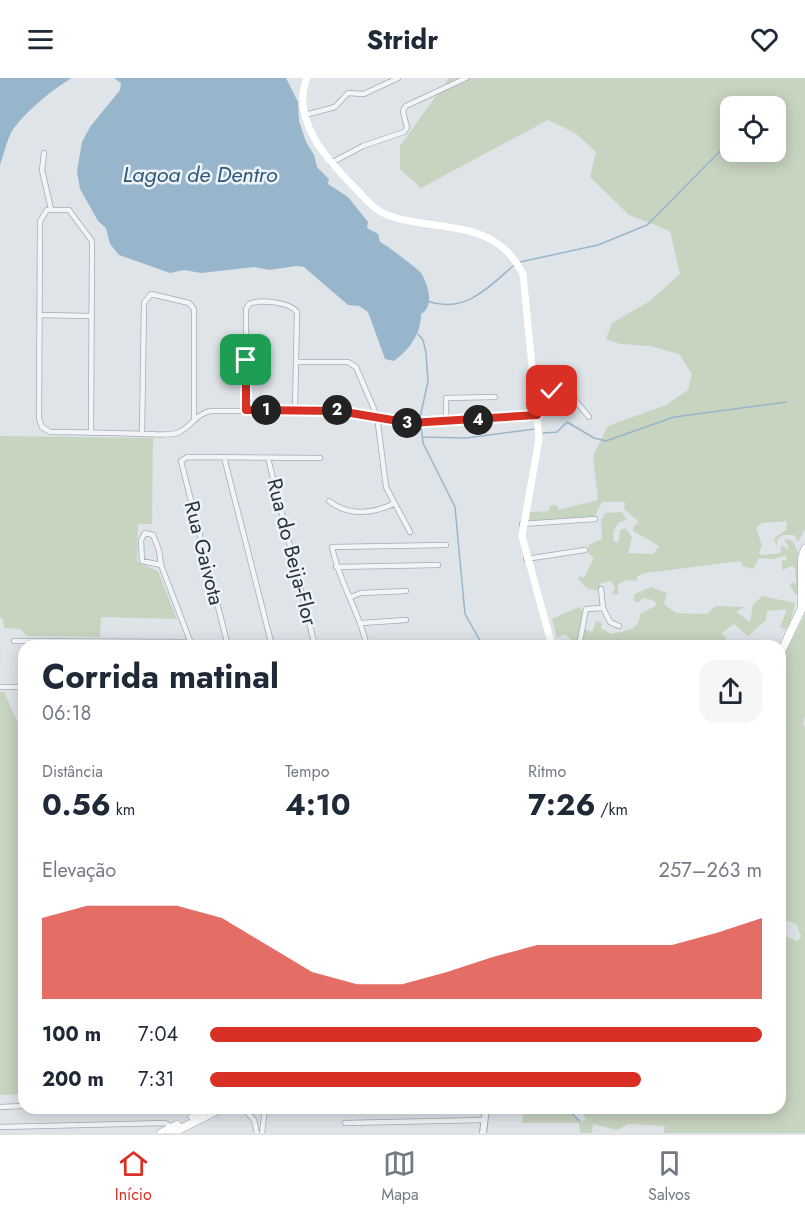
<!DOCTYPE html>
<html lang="pt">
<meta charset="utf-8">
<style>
body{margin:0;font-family:Jost,sans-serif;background:#f6f6f7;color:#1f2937;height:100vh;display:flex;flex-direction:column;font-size:22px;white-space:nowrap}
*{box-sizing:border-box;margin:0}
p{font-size:20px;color:#747a83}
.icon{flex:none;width:33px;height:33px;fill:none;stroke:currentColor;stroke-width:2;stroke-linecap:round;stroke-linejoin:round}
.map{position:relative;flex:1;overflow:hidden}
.details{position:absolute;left:18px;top:562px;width:768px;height:474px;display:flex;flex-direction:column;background:#fff;border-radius:18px;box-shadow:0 3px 15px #0003}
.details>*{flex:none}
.tools{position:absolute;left:720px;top:18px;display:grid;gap:12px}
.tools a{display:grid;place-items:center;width:66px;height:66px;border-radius:12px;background:#fff;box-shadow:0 3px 15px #0003;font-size:30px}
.pin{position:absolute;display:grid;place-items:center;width:51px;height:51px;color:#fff;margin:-26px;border-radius:12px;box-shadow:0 3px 9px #0006}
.km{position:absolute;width:30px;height:30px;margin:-15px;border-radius:50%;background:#222;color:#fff;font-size:16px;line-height:30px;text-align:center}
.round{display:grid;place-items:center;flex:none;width:63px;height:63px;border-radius:18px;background:#f6f6f7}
.headline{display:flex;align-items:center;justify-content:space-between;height:102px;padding:0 24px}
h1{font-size:33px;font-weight:700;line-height:45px}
.stats{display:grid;grid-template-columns:repeat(3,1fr);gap:9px;height:102px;padding:6px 24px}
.stats div{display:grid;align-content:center}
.stats b{font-size:30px;font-weight:700}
.stats small{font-size:16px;font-weight:400}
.stats p{font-size:16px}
.chart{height:168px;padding:12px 24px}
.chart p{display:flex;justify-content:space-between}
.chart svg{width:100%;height:108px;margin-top:6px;fill:#d93025;opacity:.7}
ul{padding:0 24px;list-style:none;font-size:20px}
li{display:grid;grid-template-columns:96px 72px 1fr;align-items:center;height:45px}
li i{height:15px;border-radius:8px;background:#d93025}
header{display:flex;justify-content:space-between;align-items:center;height:78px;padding:0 24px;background:#fff;font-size:27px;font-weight:700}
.tab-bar{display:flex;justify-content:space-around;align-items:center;height:84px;border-top:2px solid #e0e1e3;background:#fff;font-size:16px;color:#747a83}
.tab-bar a{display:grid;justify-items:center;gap:3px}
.tab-bar .active{color:#d93025}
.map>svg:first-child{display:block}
</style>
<header><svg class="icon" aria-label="menu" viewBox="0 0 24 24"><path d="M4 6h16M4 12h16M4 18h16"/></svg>Stridr<svg class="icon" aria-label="heart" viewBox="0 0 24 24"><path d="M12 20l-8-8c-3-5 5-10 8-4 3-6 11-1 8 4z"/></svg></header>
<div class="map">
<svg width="805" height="1055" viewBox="0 0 805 1055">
<rect width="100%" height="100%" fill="#dfe4e9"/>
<path fill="#c7d4bf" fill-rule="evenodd" d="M449 0H805V451L798 464 794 457H783L777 461V469L774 460 786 452 787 443 762 445 756 450 762 467 759 475 761 477 781 475V468L786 469 787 472 789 470 784 461 792 462 798 474V516H795L790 507 792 504 796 506 795 491 792 488 782 492V483L786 482V477L774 481 759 480 753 491 743 488 741 483 646 495 637 498V503L626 502 617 507 619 516H612L615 509 611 503 601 505 598 513 587 510 578 501 580 498 584 500 594 480 588 475 589 467 602 461 601 444 605 435 622 434 627 442 618 445 613 455 614 464H618L621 451H626L632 459 628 475 653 476 659 468 633 453V449L639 444 624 431 625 424H602L595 438 529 444 530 434 548 433 551 427 558 428V432L598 422 593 378 608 348 666 327 688 312 692 296 679 276 650 268 620 266 606 261 612 245 650 223 680 196 670 153 629 137 590 99 596 74 575 55 548 42 421 110 400 91V68ZM730 28H776V74H730Z
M0 358 153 360 152 446H138L137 484 158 493 177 541 101 539 100 559 27 558 20 551 4 550 3 541 0 540Z
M651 509 667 515 664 526 676 535 707 536 716 528 744 529 736 534 750 544 753 527 762 518 795 525 790 546 785 552 780 549 787 531 767 533 766 542 748 558 734 546 722 555 731 568H578L565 556 557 560 552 541 579 529 587 537 584 551 592 554 596 543 602 545 601 550 611 556C624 553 640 553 640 536L657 527 653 522 643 520 638 525 633 522 635 516Z
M805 537V637L803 646 805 649V1055H664L665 1048 628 1046 617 1052 593 1046 592 1055H580L579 1045H522L524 1031H568L581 1044 586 1041 580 1031 607 1033 609 1030H780V849L785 852 787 859 798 863 801 858 796 846 789 843 780 844V584Z
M0 614H4L24 658V1016L0 1017Z"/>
<path fill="#97b6cc" d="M0 0H72C54 10 21 37 11 55 6 65 4 76 0 87Z
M114 0H286L298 24 299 43 306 64 314 77 317 89 329 101 328 106 348 119 368 144 367 150 378 156 380 164C385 166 418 191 421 195 428 206 435 228 421 236 421 256 410 271 394 283L385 281 368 234 359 228 348 227 304 189 296 188 269 192 254 189 201 195 184 192 170 195 119 177 110 166 106 150 98 143 80 111 77 93 82 64 90 49 120 12 121 5Z"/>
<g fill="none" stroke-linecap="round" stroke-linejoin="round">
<path stroke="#97b6cc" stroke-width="1.5" d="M520 184 598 167 647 147 730 63
M427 223C464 236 487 211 513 188
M418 256 423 262 426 275 428 303 420 340 423 365 455 429 465 536 483 568
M543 355 557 354 567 344 594 360 606 363 674 339 786 324
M422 359 466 360 535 351
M566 1030 580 1043"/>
<defs>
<path id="minor" d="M305 37 335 29 348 15 364 16 398 0
M44 75 42 92 51 131
M331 85 363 68 404 54 407 50 403 33 406 28 466 0
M39 237 92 238
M296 284H348L356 289 377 338 386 409 410 454
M533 303 575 322 589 339
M246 332V231L249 226C260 221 290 224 297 234L295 332
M446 344V320L495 319
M91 355 92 163 69 132H47L40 143 39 341 42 349 50 354C82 354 113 355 144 356 154 356 167 358 177 355 190 351 196 335 211 333H339L410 345 537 337
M142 356 144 225 151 216 189 225 194 231V341
M224 379 272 568
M268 380 315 568
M329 423C348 438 372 436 393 426
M522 446 595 441
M526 481 585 472
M161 487 142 483 141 462 145 455 153 457 159 472 161 487 192 568
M336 489 438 487
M601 511 603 530
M351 519 361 515 406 513
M362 545 406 542
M14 563 190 564
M228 568 181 383 187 379 320 380
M367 568C359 533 339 504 332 469L446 467
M579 568 586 531 603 530 610 544 619 548
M0 609H24
M0 1029 24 1028
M243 1030 254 1042 257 1055
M245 1031 264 1033
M345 1045 484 1042
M0 1049 165 1045 172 1049
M262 1055 265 1030"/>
<path id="tertiary" d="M483 1055 486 1030"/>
<path id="primary" d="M780 576 802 530V480L805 471
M193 1039 208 1030
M161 1055 177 1047
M172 1055 222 1030"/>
</defs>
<use href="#minor" stroke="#a4abb3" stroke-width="6"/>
<use href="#tertiary" stroke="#a4abb3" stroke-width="8"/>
<use href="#primary" stroke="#9daab6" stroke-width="9"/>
<use href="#minor" stroke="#f2f4f7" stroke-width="4.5"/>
<use href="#tertiary" stroke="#f2f4f7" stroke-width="6"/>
<path stroke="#fff" stroke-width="7" d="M307 0C290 42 328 83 355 110 365 120 374 132 387 137 436 155 494 138 523 196L539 361 522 458 552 568"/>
<use href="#primary" stroke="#fff" stroke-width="8"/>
</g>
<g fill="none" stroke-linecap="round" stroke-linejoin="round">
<defs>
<path id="route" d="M246 282V332L339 333 410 345 537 337 533 303 552 313"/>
</defs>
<use href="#route" stroke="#fff" stroke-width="12"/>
<use href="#route" stroke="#d93025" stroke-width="8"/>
</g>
<g text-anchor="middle" stroke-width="5" stroke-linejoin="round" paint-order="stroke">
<g font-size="21" fill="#273341" stroke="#eef3f7">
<text transform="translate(292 474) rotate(76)" y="7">Rua do Beija-Flor</text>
<text transform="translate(204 475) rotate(76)" y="7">Rua Gaivota</text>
</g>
<g font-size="22" font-style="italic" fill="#2e5778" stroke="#eef3f7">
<text x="200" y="104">Lagoa de Dentro</text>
</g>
</g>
</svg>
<div class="tools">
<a><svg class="icon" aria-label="locate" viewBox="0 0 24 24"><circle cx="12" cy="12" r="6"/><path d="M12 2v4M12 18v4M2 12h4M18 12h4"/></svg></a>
</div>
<div class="pin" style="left:246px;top:282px;background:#1e9e55"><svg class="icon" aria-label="arrive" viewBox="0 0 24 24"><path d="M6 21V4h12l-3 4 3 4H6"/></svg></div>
<div class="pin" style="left:552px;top:313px;background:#d93025"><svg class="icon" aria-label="check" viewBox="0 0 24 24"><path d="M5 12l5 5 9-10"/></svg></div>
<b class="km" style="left:266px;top:332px">1</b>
<b class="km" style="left:337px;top:332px">2</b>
<b class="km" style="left:407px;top:345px">3</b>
<b class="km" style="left:478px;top:342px">4</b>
<section class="details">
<div class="headline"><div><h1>Corrida matinal</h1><p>06:18</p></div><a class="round"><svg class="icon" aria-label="share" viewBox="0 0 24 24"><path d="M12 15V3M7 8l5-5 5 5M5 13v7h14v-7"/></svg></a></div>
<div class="stats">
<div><p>Distância</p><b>0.56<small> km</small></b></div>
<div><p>Tempo</p><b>4:10</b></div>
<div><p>Ritmo</p><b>7:26<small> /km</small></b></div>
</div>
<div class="chart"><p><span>Elevação</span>257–263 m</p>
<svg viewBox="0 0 160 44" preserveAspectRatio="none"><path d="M0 44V11L10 6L20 6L30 6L40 11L50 22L60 33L70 38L80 38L90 33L100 27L110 22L120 22L130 22L140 22L150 17L160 11V44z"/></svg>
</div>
<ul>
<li><b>100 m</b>7:04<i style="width:100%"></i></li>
<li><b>200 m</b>7:31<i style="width:78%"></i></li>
</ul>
</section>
</div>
<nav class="tab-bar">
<a class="active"><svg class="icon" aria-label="home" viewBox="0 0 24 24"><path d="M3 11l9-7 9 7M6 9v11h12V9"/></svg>Início</a>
<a><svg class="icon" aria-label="map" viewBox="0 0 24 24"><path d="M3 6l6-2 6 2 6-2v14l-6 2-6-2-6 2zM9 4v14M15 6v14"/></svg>Mapa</a>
<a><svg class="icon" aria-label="saved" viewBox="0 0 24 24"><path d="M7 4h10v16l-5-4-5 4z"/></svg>Salvos</a>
</nav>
